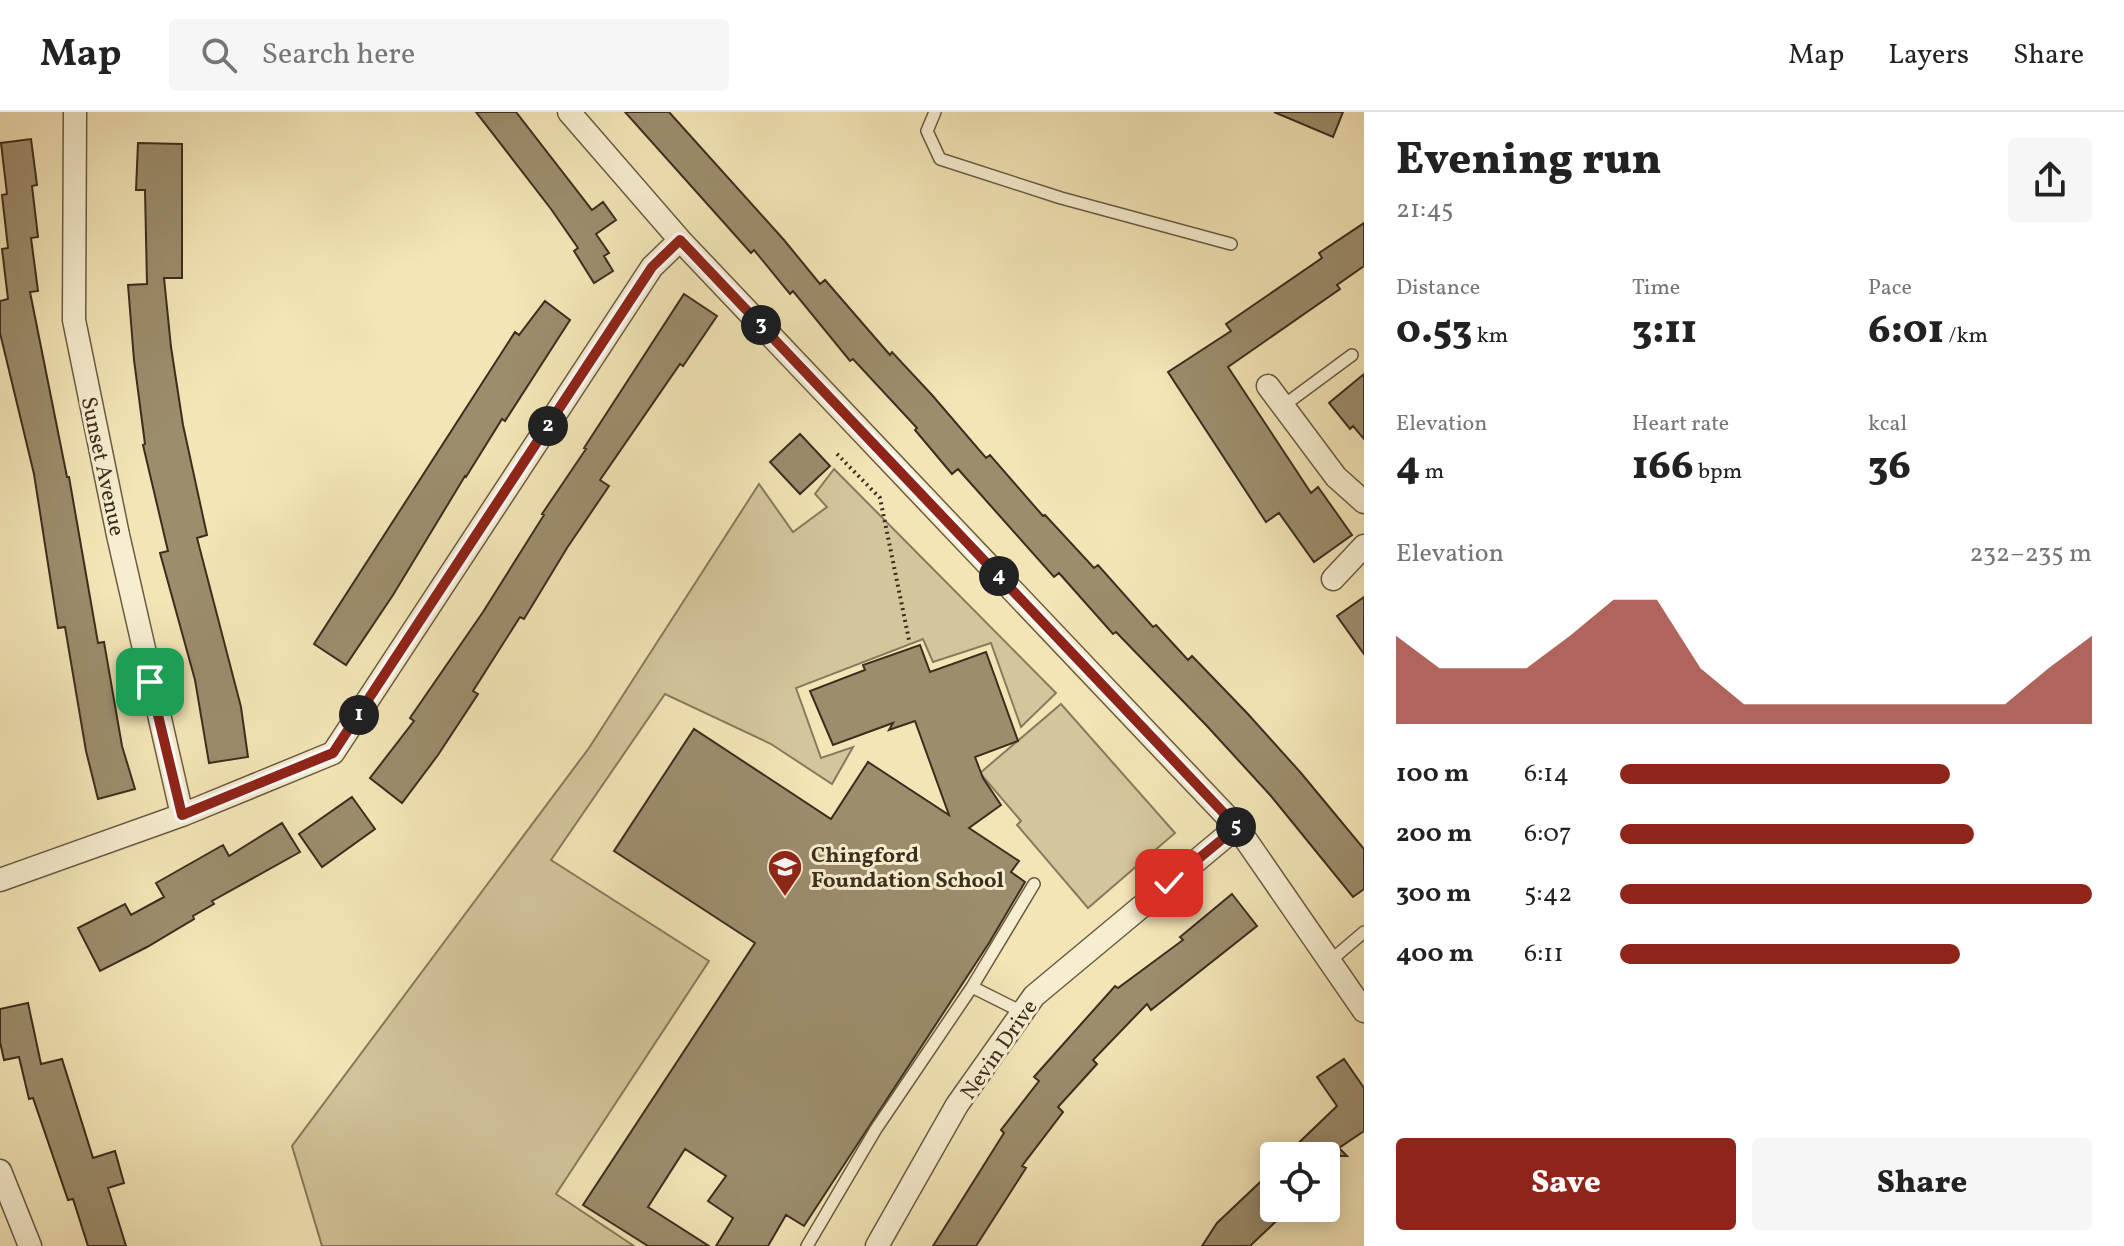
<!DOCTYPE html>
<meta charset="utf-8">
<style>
body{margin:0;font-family:Vollkorn,serif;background:#f6f6f6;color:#222;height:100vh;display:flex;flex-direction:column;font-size:30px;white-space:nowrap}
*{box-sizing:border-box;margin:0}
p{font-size:26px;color:#767676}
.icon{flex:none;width:44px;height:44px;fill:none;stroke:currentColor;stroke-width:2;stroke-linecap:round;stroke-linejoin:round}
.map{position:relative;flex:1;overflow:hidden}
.drawer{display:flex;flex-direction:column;background:#fff;width:760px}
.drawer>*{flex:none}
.controls{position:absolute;left:1260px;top:1030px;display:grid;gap:16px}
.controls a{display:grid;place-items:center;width:80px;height:80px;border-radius:8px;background:#fff;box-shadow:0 4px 20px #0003;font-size:40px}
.pin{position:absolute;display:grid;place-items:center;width:68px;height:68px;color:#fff;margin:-34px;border-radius:16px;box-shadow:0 4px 12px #0006}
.km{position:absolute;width:40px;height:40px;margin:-20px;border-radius:50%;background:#222;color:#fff;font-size:22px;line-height:40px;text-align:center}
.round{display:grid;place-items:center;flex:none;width:84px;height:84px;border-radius:8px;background:#f6f6f6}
.headline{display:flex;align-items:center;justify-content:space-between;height:136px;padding:0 32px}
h1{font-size:44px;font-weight:800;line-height:60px}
.metrics{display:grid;grid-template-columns:repeat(3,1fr);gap:12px;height:136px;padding:8px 32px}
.metrics div{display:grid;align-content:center}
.metrics b{font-size:40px;font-weight:800}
.metrics small{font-size:22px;font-weight:400}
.metrics p{font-size:22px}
.chart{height:224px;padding:16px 32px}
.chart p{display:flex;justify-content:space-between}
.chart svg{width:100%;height:144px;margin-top:8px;fill:#8f2418;opacity:.7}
.action{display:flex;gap:16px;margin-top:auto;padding:16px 32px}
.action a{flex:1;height:92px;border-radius:8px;background:#8f2418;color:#fff;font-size:32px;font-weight:800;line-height:92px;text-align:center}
.action a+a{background:#f6f6f6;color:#222}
ul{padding:0 32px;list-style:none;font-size:26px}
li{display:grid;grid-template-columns:128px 96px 1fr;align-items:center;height:60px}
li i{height:20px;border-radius:10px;background:#8f2418}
header{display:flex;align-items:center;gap:48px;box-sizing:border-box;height:112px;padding:0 40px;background:#fff;border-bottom:2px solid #e0e0e0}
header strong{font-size:38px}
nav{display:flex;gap:44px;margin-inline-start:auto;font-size:28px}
.search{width:560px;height:72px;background:#f6f6f6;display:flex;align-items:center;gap:20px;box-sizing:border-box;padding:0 28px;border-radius:8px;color:#767676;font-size:30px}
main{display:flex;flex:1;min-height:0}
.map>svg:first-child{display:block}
</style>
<header>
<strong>Map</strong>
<div class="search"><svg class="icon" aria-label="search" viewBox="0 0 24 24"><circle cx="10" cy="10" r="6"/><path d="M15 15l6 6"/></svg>Search here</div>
<nav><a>Map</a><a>Layers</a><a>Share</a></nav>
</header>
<main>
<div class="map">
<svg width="1364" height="1134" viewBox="0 0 1364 1134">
<rect width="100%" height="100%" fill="#f3e5b6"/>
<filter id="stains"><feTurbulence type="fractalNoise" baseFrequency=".0025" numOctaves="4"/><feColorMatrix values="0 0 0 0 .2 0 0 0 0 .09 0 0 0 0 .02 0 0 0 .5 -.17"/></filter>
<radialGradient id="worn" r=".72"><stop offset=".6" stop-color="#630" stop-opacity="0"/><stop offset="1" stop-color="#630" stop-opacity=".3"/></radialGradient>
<path fill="#d4c69c" stroke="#887a5d" stroke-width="2" d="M834 357 1056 581 1021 615 991 531 933 550 923 527 796 576 821 646 853 635 832 672 771 632 665 582 551 748 709 849 556 1082 634 1134H322L292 1034 589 636 759 372 793 420 827 395 815 382Z
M1061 592 1175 721 1088 796 1017 713 1021 709 980 661Z"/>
<path fill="#9c8d6d" stroke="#3d2d1e" stroke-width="2" d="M476 0H516L592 98 603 90 616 108 596 122 609 141 604 144 613 159 594 171 574 139 578 136 551 97Z
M625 0H669L784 128 820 172 825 168 890 243 892 240 932 283 986 346 990 343 1043 404 1045 403 1094 456 1098 453 1153 515 1156 513 1188 548 1192 544 1247 601 1301 661 1364 737V777L1353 785 1271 684 1207 614 1116 520 1113 522 1059 461 1054 465 958 357 952 362 915 318 917 316 853 247 850 249 793 179 790 182 754 138 751 141Z
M1274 0H1343L1333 25Z
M31 27 37 73 32 74 38 125 31 126 38 179 30 180 67 365H69L98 531 104 530 122 634 135 677 98 687 86 639 65 515 58 516 34 362 0 221V189L8 187 2 137 8 136 2 83 7 82 1 31Z
M138 31 182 32V166H164L171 235 183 313 207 423 197 426 241 595 248 645 209 651 195 568 160 441 168 439 143 333 145 332 134 248 128 173 147 172 145 78H136Z
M1364 111V154L1337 173 1340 177 1228 255 1311 381 1318 375 1352 423 1314 450 1279 401 1266 410 1168 260 1231 219 1226 212 1322 146 1319 141Z
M684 182 717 204 683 254 680 252 600 368 609 374 567 436 524 507 520 505 473 579 478 582 438 643 402 691 370 666 414 609 410 606 483 500 544 403 542 402 586 337 584 336Z
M545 189 570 208 505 309 502 307 466 365 465 364 393 483 346 553 314 532 515 220 519 223Z
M1364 262V327L1353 314 1350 317 1329 291Z
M800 322 830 354 800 382 770 350Z
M1364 485V542L1337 504Z
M920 533 930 560 986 540 1018 629 975 645 983 666 1001 693 969 716 1019 749 1011 760 1025 770 989 831 804 1114 786 1103 768 1134H716L733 1106 708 1089 726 1064 685 1037 648 1095 709 1134H648L583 1093 755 831 614 739 694 617 831 707 868 650 949 703 915 609 889 618 893 611 833 633 810 579 865 558 863 553Z
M352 685 375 717 322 755 299 722Z
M282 711 300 740 212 789 214 792 193 804 194 807 147 835 100 859 78 816 125 792 131 803 164 785 156 771 223 733 229 744Z
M1232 782 1257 814 1151 898 1147 892 1093 948 1097 952 1058 995 1063 1000 1022 1054 1026 1056 976 1134H933L1004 1021 1001 1018 1039 969 1034 965 1115 874 1118 876 1183 828 1180 825Z
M28 891 41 952 62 947 93 1046 115 1039 124 1071 108 1076 126 1134H88L73 1087 68 1088 33 986 29 987 19 945 4 948 0 930V897Z
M1344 947 1364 976V1019L1339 1036 1347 1044H1285L1337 994 1317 965Z
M1274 1057V1096H1290L1250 1134H1202L1217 1111Z"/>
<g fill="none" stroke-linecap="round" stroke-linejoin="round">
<defs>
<path id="service" d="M935 0 927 19 940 47 1061 86 1231 132
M1283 294 1352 243
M1330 849 1364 820
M972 875 1020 899
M807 1134 876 1017 972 875 1034 772"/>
<path id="minor" d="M75 0 74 208 118 423 182 703
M569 0 680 128 1237 715 1364 899
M1268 274 1336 365 1364 390
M1333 467 1364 434
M0 768 182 703 333 641 652 155 680 128
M0 1059 30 1134
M877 1134 957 993 1034 884 1237 715"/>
</defs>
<use href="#service" stroke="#6a5b44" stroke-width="14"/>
<use href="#minor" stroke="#6a5b44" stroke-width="25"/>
<path stroke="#3d2d1e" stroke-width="4" stroke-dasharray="2 4" stroke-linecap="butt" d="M837 342 880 386 909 528"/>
<use href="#service" stroke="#f7eed0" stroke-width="11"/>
<use href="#minor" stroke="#f7eed0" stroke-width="22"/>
</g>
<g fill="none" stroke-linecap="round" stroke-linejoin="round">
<defs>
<path id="route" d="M150 570 182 703 333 641 652 155 680 128 1237 715 1169 771"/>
</defs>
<use href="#route" stroke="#fff" stroke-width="16"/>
<use href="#route" stroke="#8f2418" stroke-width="10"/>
</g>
<defs>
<symbol id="school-pin" viewBox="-11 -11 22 30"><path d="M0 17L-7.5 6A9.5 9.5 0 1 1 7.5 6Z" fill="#8f2418" stroke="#f7eed0"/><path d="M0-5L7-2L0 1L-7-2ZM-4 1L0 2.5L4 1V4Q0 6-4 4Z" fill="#fff"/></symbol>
</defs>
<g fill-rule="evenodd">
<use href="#school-pin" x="765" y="735" width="40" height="54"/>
</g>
<g text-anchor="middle" stroke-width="6" stroke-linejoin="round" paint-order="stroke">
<g font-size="22" fill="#3d2d1e" stroke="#f7eed0">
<text transform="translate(104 354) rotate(78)" y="8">Sunset Avenue</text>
<text transform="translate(998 937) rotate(-55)" y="8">Nevin Drive</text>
</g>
<g font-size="22" font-weight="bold" fill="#3d2d1e" stroke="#f7eed0" text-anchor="start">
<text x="811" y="750">Chingford<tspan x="811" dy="25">Foundation School</tspan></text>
</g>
</g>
<rect width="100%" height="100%" filter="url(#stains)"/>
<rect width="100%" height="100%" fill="url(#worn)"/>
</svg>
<div class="controls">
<a><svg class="icon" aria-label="locate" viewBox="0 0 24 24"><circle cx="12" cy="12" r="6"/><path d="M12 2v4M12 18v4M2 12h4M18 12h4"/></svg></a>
</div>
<div class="pin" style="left:150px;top:570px;background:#1e9e55"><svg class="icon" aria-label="arrive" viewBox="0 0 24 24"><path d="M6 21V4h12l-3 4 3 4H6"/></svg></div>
<div class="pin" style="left:1169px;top:771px;background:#d93025"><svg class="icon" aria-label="check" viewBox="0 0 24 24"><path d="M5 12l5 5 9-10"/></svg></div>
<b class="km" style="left:359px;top:603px">1</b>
<b class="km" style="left:548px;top:314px">2</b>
<b class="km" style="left:761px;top:213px">3</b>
<b class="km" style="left:999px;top:464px">4</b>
<b class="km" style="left:1236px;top:715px">5</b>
</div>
<section class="drawer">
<div class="headline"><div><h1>Evening run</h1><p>21:45</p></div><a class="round"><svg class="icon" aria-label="share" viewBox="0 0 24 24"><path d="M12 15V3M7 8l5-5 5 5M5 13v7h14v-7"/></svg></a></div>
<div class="metrics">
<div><p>Distance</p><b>0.53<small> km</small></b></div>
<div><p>Time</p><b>3:11</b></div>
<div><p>Pace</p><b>6:01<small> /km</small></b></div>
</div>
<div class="metrics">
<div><p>Elevation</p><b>4<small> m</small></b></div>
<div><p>Heart rate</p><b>166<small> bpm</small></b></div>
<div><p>kcal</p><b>36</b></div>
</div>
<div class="chart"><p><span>Elevation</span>232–235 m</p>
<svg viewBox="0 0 160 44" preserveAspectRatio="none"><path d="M0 44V17L10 27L20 27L30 27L40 17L50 6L60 6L70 27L80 38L90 38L100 38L110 38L120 38L130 38L140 38L150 27L160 17V44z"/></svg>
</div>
<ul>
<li><b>100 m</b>6:14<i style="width:70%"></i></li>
<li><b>200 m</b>6:07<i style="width:75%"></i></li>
<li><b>300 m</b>5:42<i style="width:100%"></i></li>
<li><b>400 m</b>6:11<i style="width:72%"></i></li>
</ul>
<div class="action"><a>Save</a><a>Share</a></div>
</section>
</main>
